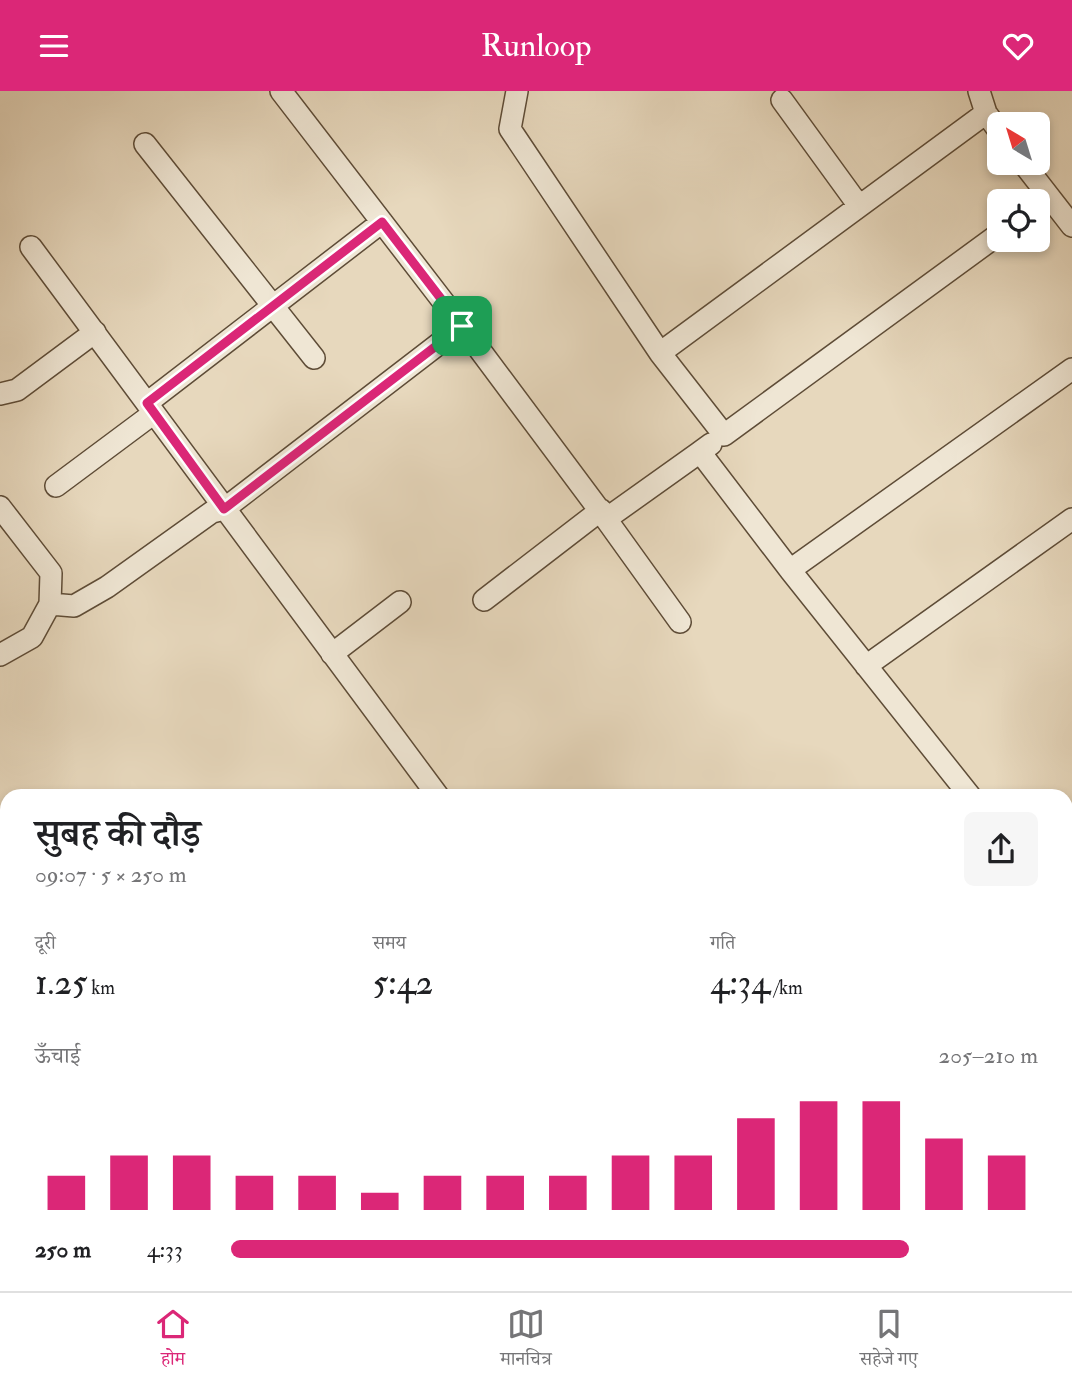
<!DOCTYPE html>
<html lang="hi">
<meta charset="utf-8">
<style>
body{margin:0;font-family:"IM FELL Double Pica","Noto Serif Devanagari",serif;background:#f6f6f6;color:#202124;height:100vh;display:flex;flex-direction:column;font-size:26px;white-space:nowrap}
*{box-sizing:border-box;margin:0}
p{font-size:23px;color:#757577}
.icon{flex:none;width:38px;height:38px;fill:none;stroke:currentColor;stroke-width:2;stroke-linecap:round;stroke-linejoin:round}
.map{position:relative;flex:1;overflow:hidden}
.details{position:absolute;left:0px;top:698px;width:1073px;height:502px;display:flex;flex-direction:column;background:#fff;border-radius:21px 21px 0 0;box-shadow:0 4px 10px #0003}
.details>*{flex:none}
.needle{width:46px;rotate:322deg}
.buttons{position:absolute;left:987px;top:21px;display:grid;gap:14px}
.buttons a{display:grid;place-items:center;width:63px;height:63px;border-radius:10px;background:#fff;box-shadow:0 4px 10px #0003;font-size:35px}
.pin{position:absolute;display:grid;place-items:center;width:60px;height:60px;color:#fff;margin:-30px;border-radius:14px;box-shadow:0 4px 10px #0006}
.round{display:grid;place-items:center;flex:none;width:74px;height:74px;border-radius:10px;background:#f6f6f6}
.head{display:flex;align-items:center;justify-content:space-between;height:119px;padding:0 35px}
h1{font-size:38px;font-weight:600;line-height:52px}
.figures{display:grid;grid-template-columns:repeat(3,1fr);gap:10px;height:119px;padding:7px 35px}
.figures div{display:grid;align-content:center}
.figures b{font-size:35px;font-weight:600}
.figures small{font-size:19px;font-weight:400}
.figures p{font-size:19px}
.chart{height:196px;padding:14px 35px}
.chart p{display:flex;justify-content:space-between}
.chart svg{width:100%;height:126px;margin-top:7px;stroke:#db2777;stroke-width:6}
ul{padding:0 35px;list-style:none;font-size:23px}
li{display:grid;grid-template-columns:112px 84px 1fr;align-items:center;height:52px}
li i{height:18px;border-radius:9px;background:#db2777}
header{display:flex;justify-content:space-between;align-items:center;height:91px;padding:0 35px;background:#db2777;color:#fff;font-size:32px;font-weight:600}
.tabs{display:flex;justify-content:space-around;align-items:center;height:98px;border-top:2px solid #e0e0e0;background:#fff;font-size:19px;color:#757577}
.tabs a{display:grid;justify-items:center;gap:4px}
.tabs .current{color:#db2777}
.map>svg:first-child{display:block}
</style>
<header><svg class="icon" aria-label="menu" viewBox="0 0 24 24"><path d="M4 6h16M4 12h16M4 18h16"/></svg>Runloop<svg class="icon" aria-label="heart" viewBox="0 0 24 24"><path d="M12 20l-8-8c-3-5 5-10 8-4 3-6 11-1 8 4z"/></svg></header>
<div class="map">
<svg width="1072" height="1200" viewBox="0 0 1072 1200">
<rect width="100%" height="100%" fill="#e7d8bd"/>
<filter id="stains"><feTurbulence type="fractalNoise" baseFrequency=".00286" numOctaves="4"/><feColorMatrix values="0 0 0 0 .2 0 0 0 0 .09 0 0 0 0 .02 0 0 0 .5 -.17"/></filter>
<radialGradient id="worn" r=".72"><stop offset=".6" stop-color="#630" stop-opacity="0"/><stop offset="1" stop-color="#630" stop-opacity=".3"/></radialGradient>
<path fill="#b8be8f" stroke="#746e4c" stroke-width="2" d="M1072 761V1113L1066 1105V766Z"/>
<g fill="none" stroke-linecap="round" stroke-linejoin="round">
<defs>
<path id="minor" d="M281 0 462 235
M517 0 510 38 660 262
M979 0 986 22
M782 9 859 115
M999 40 986 22 660 262 724 344 999 143
M145 53 314 267
M1023 72 1072 135
M31 156 438 705
M0 303 17 299 95 241
M147 312 382 131
M711 353 700 361 790 479 1072 278
M56 395 154 322
M0 416 51 482 50 513 32 546 0 564
M606 428 680 531
M790 479 970 705
M484 509 601 419
M50 513 74 515 107 496 212 421 224 418 462 235 606 428 700 361
M332 563 400 511
M866 575 1072 428
M1066 766 1072 762
M0 827 7 822
M0 870 7 879
M0 1178 7 1181
M31 1194 42 1200
M218 1194 219 1200
M792 1194 798 1200
M530 1200 533 1194
M770 1200 779 1194"/>
</defs>
<use href="#minor" stroke="#5e4c37" stroke-width="24"/>
<use href="#minor" stroke="#efe6d4" stroke-width="21"/>
</g>
<g fill="none" stroke-linecap="round" stroke-linejoin="round">
<defs>
<path id="route" d="M382 131 462 235 224 418 147 312Z"/>
</defs>
<use href="#route" stroke="#fff" stroke-width="14"/>
<use href="#route" stroke="#db2777" stroke-width="9"/>
</g>
<rect width="100%" height="100%" filter="url(#stains)"/>
<rect width="100%" height="100%" fill="url(#worn)"/>
</svg>
<div class="buttons">
<a><svg class="needle" viewBox="-14 -14 28 28"><path d="M0-13l5 13h-10z" fill="#e53935"/><path d="M0 13l5-13h-10z" fill="#757577"/></svg></a>
<a><svg class="icon" aria-label="locate" viewBox="0 0 24 24"><circle cx="12" cy="12" r="6"/><path d="M12 2v4M12 18v4M2 12h4M18 12h4"/></svg></a>
</div>
<div class="pin" style="left:462px;top:235px;background:#1e9e55"><svg class="icon" aria-label="arrive" viewBox="0 0 24 24"><path d="M6 21V4h12l-3 4 3 4H6"/></svg></div>
<section class="details">
<div class="head"><div><h1>सुबह की दौड़</h1><p>09:07 · 5 × 250 m</p></div><a class="round"><svg class="icon" aria-label="share" viewBox="0 0 24 24"><path d="M12 15V3M7 8l5-5 5 5M5 13v7h14v-7"/></svg></a></div>
<div class="figures">
<div><p>दूरी</p><b>1.25<small> km</small></b></div>
<div><p>समय</p><b>5:42</b></div>
<div><p>गति</p><b>4:34<small> /km</small></b></div>
</div>
<div class="chart"><p><span>ऊँचाई</span>205–210 m</p>
<svg viewBox="0 0 160 44" preserveAspectRatio="none"><path d="M5 44V32M15 44V25M25 44V25M35 44V32M45 44V32M55 44V38M65 44V32M75 44V32M85 44V32M95 44V25M105 44V25M115 44V12M125 44V6M135 44V6M145 44V19M155 44V25"/></svg>
</div>
<ul>
<li><b>250 m</b>4:33<i style="width:84%"></i></li>
</ul>
</section>
</div>
<nav class="tabs">
<a class="current"><svg class="icon" aria-label="home" viewBox="0 0 24 24"><path d="M3 11l9-7 9 7M6 9v11h12V9"/></svg>होम</a>
<a><svg class="icon" aria-label="map" viewBox="0 0 24 24"><path d="M3 6l6-2 6 2 6-2v14l-6 2-6-2-6 2zM9 4v14M15 6v14"/></svg>मानचित्र</a>
<a><svg class="icon" aria-label="saved" viewBox="0 0 24 24"><path d="M7 4h10v16l-5-4-5 4z"/></svg>सहेजे गए</a>
</nav>
